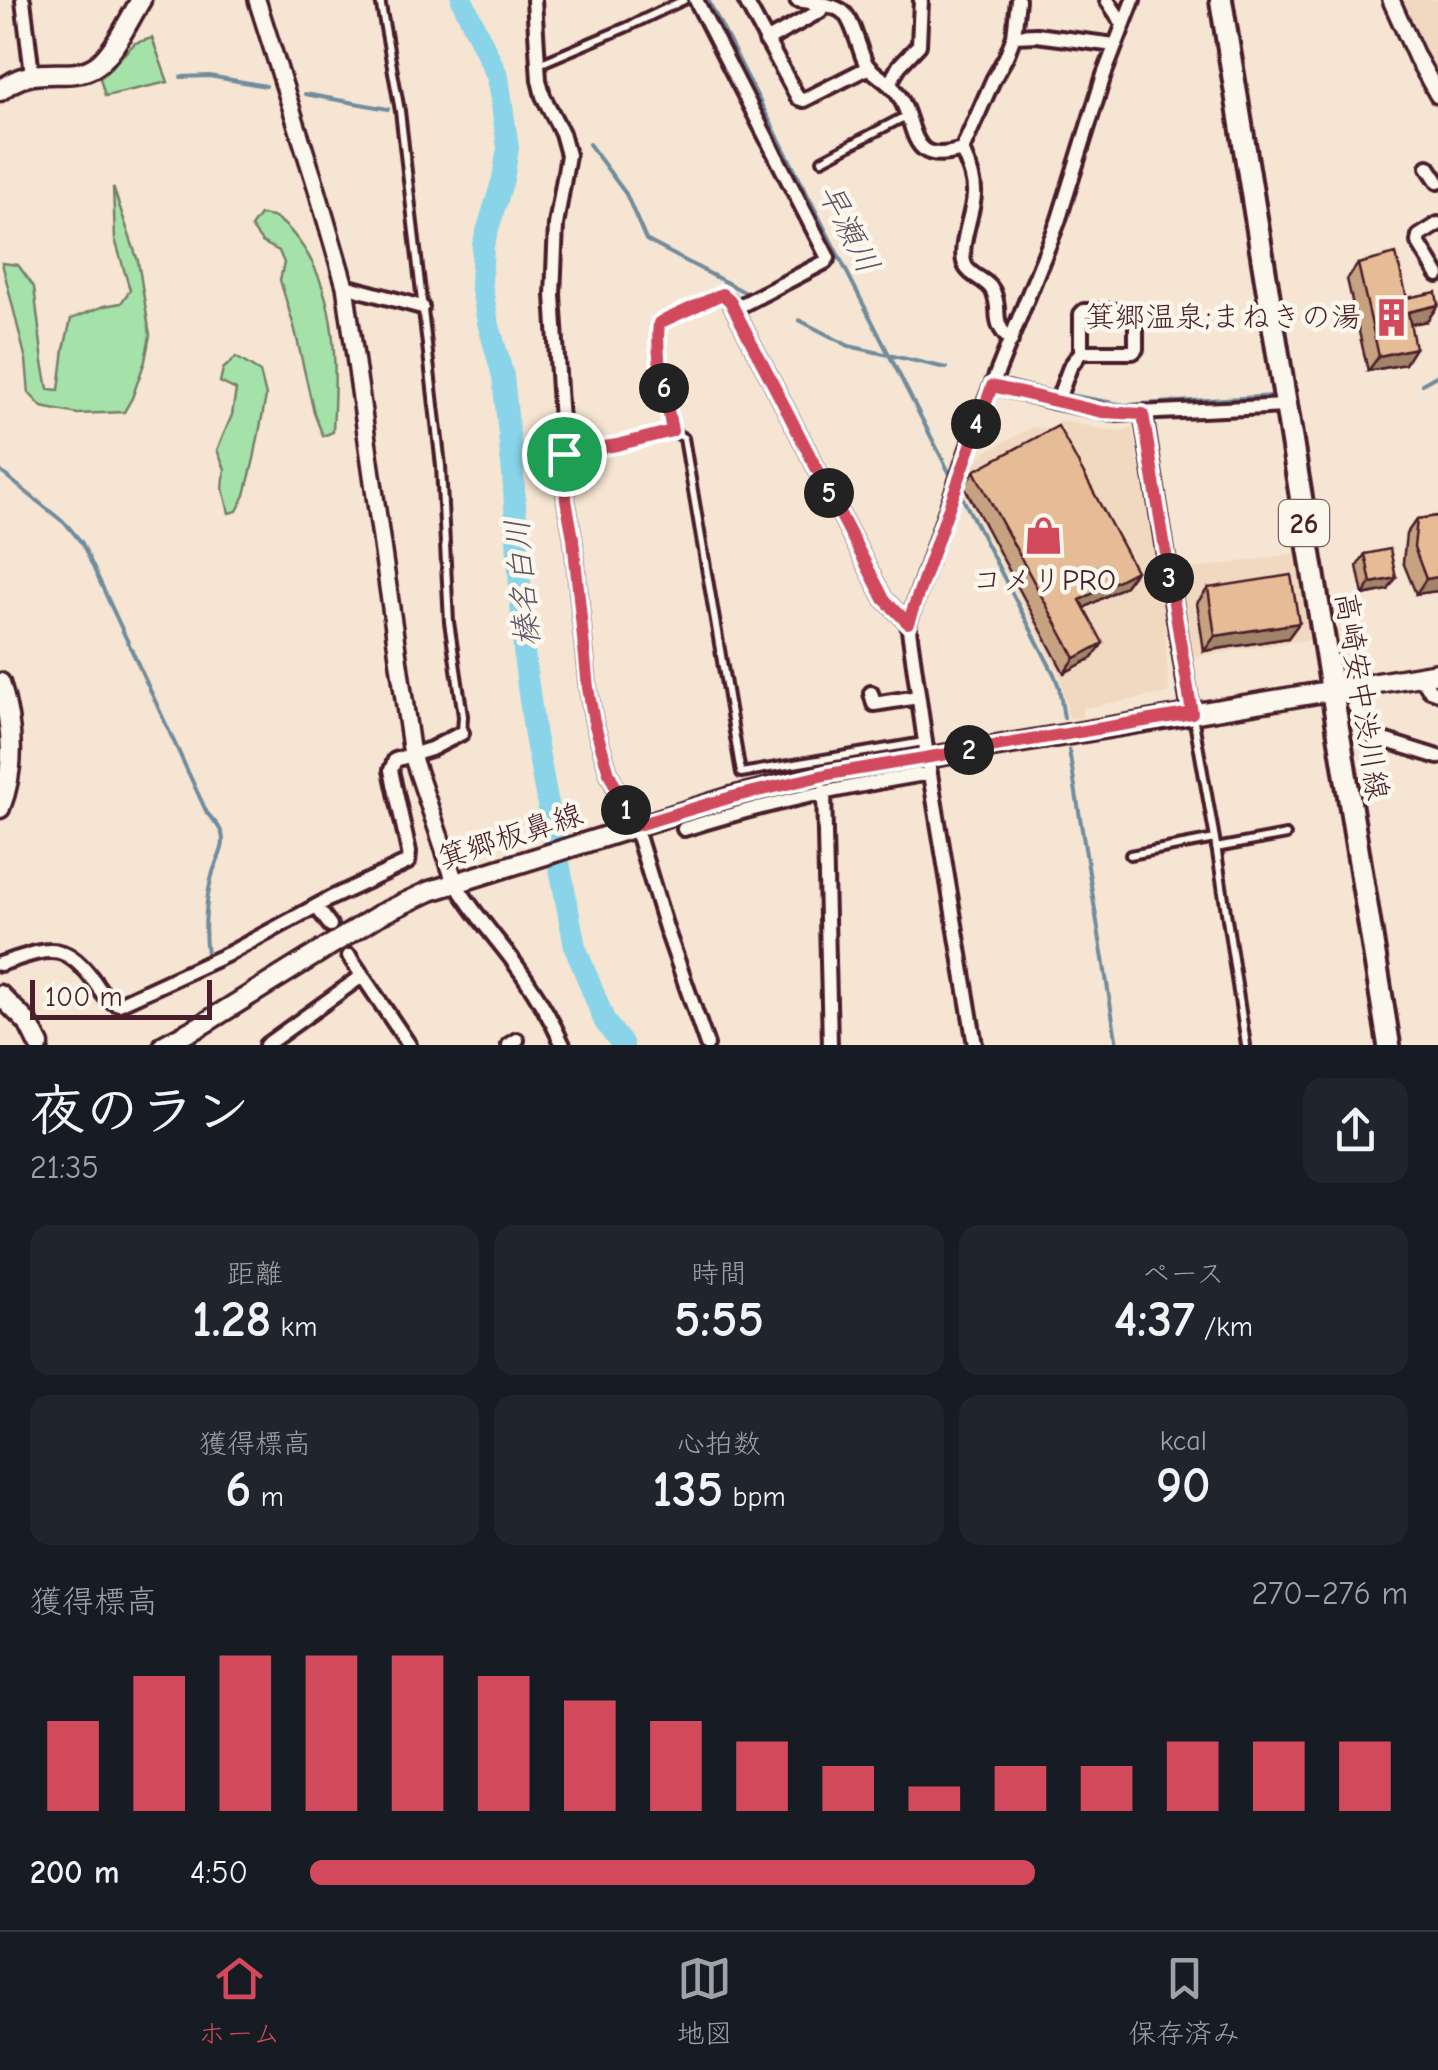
<!DOCTYPE html>
<html lang="ja">
<meta charset="utf-8">
<style>
body{margin:0;font-family:"Comic Neue","Klee One",sans-serif;background:#20242c;color:#f1f3f6;height:100vh;display:flex;flex-direction:column;font-size:38px;white-space:nowrap}
*{box-sizing:border-box;margin:0}
p{font-size:32px;color:#9ea1a6}
.icon{flex:none;width:55px;height:55px;fill:none;stroke:currentColor;stroke-width:2;stroke-linecap:round;stroke-linejoin:round}
.map{position:relative;height:1045px;overflow:hidden}
.drawer{display:flex;flex-direction:column;background:#171b24;flex:1}
.drawer>*{flex:none}
.scale{position:absolute;left:30px;bottom:25px;width:182px;box-sizing:border-box;padding-left:10px;border:5px solid #4a1f2b;border-top:0;font-size:28px;line-height:35px;white-space:nowrap;color:#4a1f2b;-webkit-text-stroke:8px #fbf7ec;paint-order:stroke}
.pin{position:absolute;display:grid;place-items:center;width:85px;height:85px;color:#fff;margin:-42px;border:5px solid #fff;border-radius:50%;box-shadow:0 2px 10px #0007}
.km{position:absolute;width:50px;height:50px;margin:-25px;border-radius:50%;background:#222;color:#fff;font-size:28px;line-height:50px;text-align:center}
.round{display:grid;place-items:center;flex:none;width:105px;height:105px;border-radius:20px;background:#20242c}
.summary{display:flex;align-items:center;justify-content:space-between;height:170px;padding:0 30px}
h1{font-size:55px;font-weight:600;line-height:75px}
.stats{display:grid;grid-template-columns:repeat(3,1fr);gap:15px;height:170px;padding:10px 30px}
.stats div{display:grid;align-content:center;border-radius:20px;background:#20242c;text-align:center}
.stats b{font-size:50px;font-weight:600}
.stats small{font-size:28px;font-weight:400}
.stats p{font-size:28px}
.chart{height:280px;padding:20px 30px}
.chart p{display:flex;justify-content:space-between}
.chart svg{width:100%;height:180px;margin-top:10px;stroke:#d1495b;stroke-width:6}
ul{padding:0 30px;list-style:none;font-size:32px}
li{display:grid;grid-template-columns:160px 120px 1fr;align-items:center;height:75px}
li i{height:25px;border-radius:12px;background:#d1495b}
.tabs{display:flex;justify-content:space-around;align-items:center;height:140px;border-top:2px solid #363941;background:#171b24;font-size:28px;color:#9ea1a6}
.tabs a{display:grid;justify-items:center;gap:5px}
.tabs .on{color:#d1495b}
.map>svg:first-child{display:block}
</style>
<div class="map">
<svg width="1438" height="1045" viewBox="0 0 1438 1045">
<rect width="100%" height="100%" fill="#f5e5d2"/>
<filter id="ink" filterUnits="userSpaceOnUse"><feTurbulence type="fractalNoise" baseFrequency=".01" numOctaves="2"/><feDisplacementMap in="SourceGraphic" scale="20" xChannelSelector="R" yChannelSelector="G"/><feConvolveMatrix kernelMatrix="1 2 1 2 8 2 1 2 1" color-interpolation-filters="sRGB"/></filter>
<g filter="url(#ink)">
<path fill="#f0d9c0" d="M1399 0H1438V75L1406 17Z
M1058 420 1107 430 1123 431 1132 427 1163 603 1169 693 1082 708V718H1069L1059 673 962 488 968 473 983 453 1033 427 1057 429Z
M1298 553 1311 639 1188 658 1175 572Z"/>
<path fill="#a4e2a9" stroke="#77806a" stroke-width="2.5" d="M152 38 168 82 105 96 100 78 135 43Z
M113 187 138 261 150 335 145 361 132 398 124 412 78 414 42 407 29 393 26 360 2 263 18 265 34 287 43 362 48 389 59 390 64 349 71 319 104 306 121 303 130 290 115 239Z
M260 215C265 216 271 216 275 218 286 223 296 237 303 247 339 300 336 370 333 432L323 436 314 413 295 330 280 280 284 263 279 251 262 242 251 227Z
M236 357 260 372 266 396 254 459 245 495 237 511 229 513 223 488 225 469 217 450 232 415 236 390 220 382 223 369Z"/>
<g fill="none" stroke-linecap="round" stroke-linejoin="round">
<path stroke="#708c9d" stroke-width="4" d="M708 0 951 476
M181 77 209 76 266 86
M305 94 388 109
M589 144 626 194 646 240 750 295
M799 320 849 346 946 368
M1002 381 1049 391
M1422 384 1438 375
M1069 395 1125 405 1275 396
M0 471 67 525 82 543 207 813C214 821 223 829 223 841 223 852 216 862 213 872 206 897 203 928 207 954
M961 495 1054 674 1059 687 1064 718
M1069 750 1117 1045"/>
<path stroke="#89d4e9" stroke-width="22" d="M462 0 498 77 508 148 503 179 483 245 481 284 488 322 503 376 513 474 525 664 535 736 575 947 605 1022 623 1045"/>
<defs>
<path id="service" d="M380 0 400 111 441 466 449 622 463 716 462 733
M539 64 627 27 684 0
M822 160 900 119 909 117
M672 431 660 369 659 323 716 295 722 293 729 300
M564 455 672 431 684 438 741 773 924 742
M1193 716 1215 839 1246 1045
M1216 848 1286 835
M1130 855 1215 839"/>
<path id="minor" d="M23 0 32 74
M534 0 539 80 543 96 562 133 568 155 556 225 553 295 566 500 573 538 588 688 594 722 609 773 639 839 666 928 707 1045
M696 0 828 258 825 262 734 309
M745 0 798 98 804 100 867 68
M797 0C810 3 832 3 843 12 853 20 859 49 865 62 870 73 889 80 898 94 919 126 906 167 962 150
M1107 0 1123 24
M1014 36 1036 35 1115 45
M766 41 820 11 824 5
M890 83 899 66 919 45 921 0
M1428 167 1438 182
M1438 224 1419 236 1418 242 1438 275
M345 286 422 307
M730 301 884 599 908 623
M1011 341C989 319 1003 314 993 291 987 279 970 277 965 265 958 248 973 214 974 195 975 179 968 165 962 150L993 80 1006 57 1014 36 1018 0
M992 385 1057 402 1116 414 1286 406
M1057 402 1070 367 1081 352V314L1084 311H1134L1136 314V349L1133 352H1081
M1421 677 1430 690 1438 693
M871 693 874 704 918 697
M1354 706 1377 738 1438 757
M824 791 830 1045
M684 829C765 803 846 787 930 773
M455 882C471 910 492 933 511 958 531 985 549 1014 563 1045
M316 906 330 925
M349 956 409 1045
M0 964C48 949 63 938 96 984 103 994 107 1001 119 1004L228 954 331 898 408 862 409 852 391 770 395 760 431 749 462 733
M266 1045 362 976
M509 1045 517 1040
M975 1045 927 756 908 623 976 425 1058 222 1104 75 1133 0"/>
<path id="tertiary" d="M257 0 315 183 345 286 412 755 455 882
M1391 0 1417 58 1438 95
M1143 413 1191 713"/>
<path id="secondary" d="M0 91C35 60 69 85 97 65 114 53 129 19 141 0
M0 683C13 725 16 767 0 808
M0 995 28 1023 39 1045
M164 1045 200 1026 379 915 430 891 732 797 829 774 1438 673"/>
<path id="primary" d="M1221 0 1389 1045"/>
</defs>
<use href="#service" stroke="#4a1f2b" stroke-width="14"/>
<use href="#minor" stroke="#4a1f2b" stroke-width="20"/>
<use href="#tertiary" stroke="#4a1f2b" stroke-width="22"/>
<use href="#secondary" stroke="#4a1f2b" stroke-width="25"/>
<use href="#primary" stroke="#4a1f2b" stroke-width="28"/>
<use href="#service" stroke="#fbf7ec" stroke-width="6"/>
<use href="#minor" stroke="#fbf7ec" stroke-width="12"/>
<use href="#tertiary" stroke="#fbf7ec" stroke-width="15"/>
<use href="#secondary" stroke="#fbf7ec" stroke-width="18"/>
<use href="#primary" stroke="#fbf7ec" stroke-width="20"/>
</g>
<path fill="#c6a281" stroke="#4a1f2b" stroke-width="2.5" d="M1358 264 1407 298 1438 305 1427 321 1410 324 1405 364 1368 371 1347 279Z
M974 471 1136 571 1125 586 1084 608 1092 658 1064 673 964 486Z
M1438 516V591L1416 594 1403 562 1406 534 1417 519Z
M1365 554 1388 590 1363 595 1357 566Z
M1208 588 1299 623 1288 638 1204 651 1197 603Z"/>
<path fill="#a18469" stroke="#4a1f2b" stroke-width="2.5" d="M1438 305 1427 321 1397 327 1408 312Z
M1415 348 1405 364 1368 371 1379 356Z
M1136 571 1125 586 1069 616 1080 600Z
M1438 577V591L1416 594 1426 579Z
M1396 578 1388 590 1363 595 1371 583Z
M1299 623 1288 638 1204 651 1215 636Z
M1103 643 1092 658 1064 673 1075 658Z"/>
<path fill="#e6bc96" stroke="#4a1f2b" stroke-width="2.5" d="M1396 254 1407 298 1436 292 1438 305 1408 312 1415 348 1379 356 1358 264Z
M1058 426 1136 571 1080 600 1103 643 1075 658 974 471Z
M1438 516V577L1426 579 1414 547 1417 519Z
M1390 549 1396 578 1371 583 1365 554Z
M1291 575 1299 623 1215 636 1208 588Z"/>
</g>
<g fill="none" stroke-linecap="round" stroke-linejoin="round" filter="url(#ink)">
<defs>
<path id="route" d="M722 294 730 301 884 599 908 623 992 386 1102 412 1143 414 1192 713 829 774 732 797 634 826 609 773 594 722 588 688 573 538 566 500 564 454 617 445 672 431C666 396 655 359 659 323Z"/>
</defs>
<use href="#route" stroke="#fff" stroke-width="20"/>
<use href="#route" stroke="#d1495b" stroke-width="12"/>
</g>
<defs>
<symbol id="building-bare" viewBox="-9 -9 18 18"><path d="M-4-6H4V6H1V3H-1V6H-4ZM-2.5-4.3h1.7v1.8h-1.7ZM.8-4.3h1.7v1.8H.8ZM-2.5-1h1.7V.8h-1.7ZM.8-1h1.7V.8H.8Z" fill="#d1495b" stroke="#fbf7ec" stroke-width="2.5" paint-order="stroke"/></symbol>
<symbol id="shop-bare" viewBox="-9 -9 18 18"><path d="M-5-2.5h2.3a2.7 3.5 0 0 1 5.4 0H5L5.5 6h-11ZM-1.5-2.5h3a1.5 2.3 0 0 0-3 0Z" fill="#d1495b" stroke="#fbf7ec" stroke-width="2.5" paint-order="stroke"/></symbol>
</defs>
<g fill-rule="evenodd">
<use href="#building-bare" x="1364" y="290" width="55" height="55"/>
<use href="#shop-bare" x="1016" y="508" width="55" height="55"/>
</g>
<g text-anchor="middle" stroke-width="9" stroke-linejoin="round" paint-order="stroke">
<rect fill="#fbf7ec" stroke="#7f6065" stroke-width="2.5" x="1279" y="500" width="50" height="46" rx="8"/>
<g font-size="28" font-weight="bold" fill="#4a1f2b">
<text x="1304" y="533">26</text>
</g>
<g font-size="30" fill="#4a1f2b" stroke="#fbf7ec" text-anchor="end">
<text x="1361" y="327">箕郷温泉;まねきの湯</text>
<text x="1044" y="590" text-anchor="middle">コメリPRO</text>
</g>
<g font-size="30" fill="#4a1f2b" stroke="#fbf7ec">
<text transform="translate(1362 696) rotate(81)" y="10">高崎安中渋川線</text>
<text transform="translate(510 836) rotate(-18)" y="10">箕郷板鼻線</text>
</g>
<g font-size="32" font-style="italic" fill="#5d5564" stroke="#fbf7ec">
<text transform="translate(849 228) rotate(63)" y="11">早瀬川</text>
<text transform="translate(522 583) rotate(-95)" y="11">榛名白川</text>
</g>
</g>
</svg>
<div class="scale">100 m</div>
<div class="pin" style="left:564px;top:454px;background:#1e9e55"><svg class="icon" aria-label="arrive" viewBox="0 0 24 24"><path d="M6 21V4h12l-3 4 3 4H6"/></svg></div>
<b class="km" style="left:626px;top:810px">1</b>
<b class="km" style="left:969px;top:750px">2</b>
<b class="km" style="left:1169px;top:578px">3</b>
<b class="km" style="left:976px;top:424px">4</b>
<b class="km" style="left:829px;top:493px">5</b>
<b class="km" style="left:664px;top:388px">6</b>
</div>
<section class="drawer">
<div class="summary"><div><h1>夜のラン</h1><p>21:35</p></div><a class="round"><svg class="icon" aria-label="share" viewBox="0 0 24 24"><path d="M12 15V3M7 8l5-5 5 5M5 13v7h14v-7"/></svg></a></div>
<div class="stats">
<div><p>距離</p><b>1.28<small> km</small></b></div>
<div><p>時間</p><b>5:55</b></div>
<div><p>ペース</p><b>4:37<small> /km</small></b></div>
</div>
<div class="stats">
<div><p>獲得標高</p><b>6<small> m</small></b></div>
<div><p>心拍数</p><b>135<small> bpm</small></b></div>
<div><p>kcal</p><b>90</b></div>
</div>
<div class="chart"><p><span>獲得標高</span>270–276 m</p>
<svg viewBox="0 0 160 44" preserveAspectRatio="none"><path d="M5 44V22M15 44V11M25 44V6M35 44V6M45 44V6M55 44V11M65 44V17M75 44V22M85 44V27M95 44V33M105 44V38M115 44V33M125 44V33M135 44V27M145 44V27M155 44V27"/></svg>
</div>
<ul>
<li><b>200 m</b>4:50<i style="width:66%"></i></li>
</ul>
</section>
<nav class="tabs">
<a class="on"><svg class="icon" aria-label="home" viewBox="0 0 24 24"><path d="M3 11l9-7 9 7M6 9v11h12V9"/></svg>ホーム</a>
<a><svg class="icon" aria-label="map" viewBox="0 0 24 24"><path d="M3 6l6-2 6 2 6-2v14l-6 2-6-2-6 2zM9 4v14M15 6v14"/></svg>地図</a>
<a><svg class="icon" aria-label="saved" viewBox="0 0 24 24"><path d="M7 4h10v16l-5-4-5 4z"/></svg>保存済み</a>
</nav>
